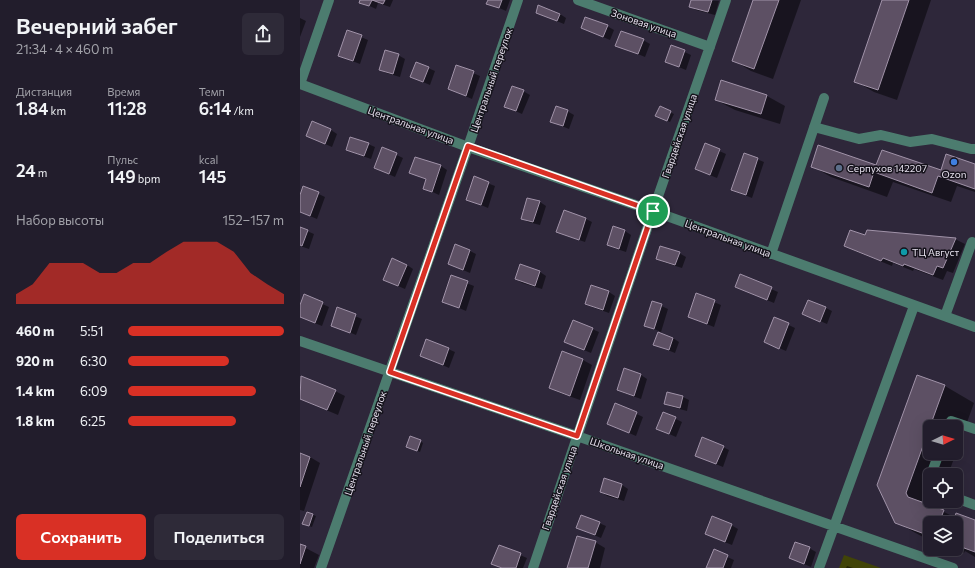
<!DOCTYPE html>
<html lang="ru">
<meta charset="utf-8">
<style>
body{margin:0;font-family:Commissioner,sans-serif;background:#2e2a38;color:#f1f3f6;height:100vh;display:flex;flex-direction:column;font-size:15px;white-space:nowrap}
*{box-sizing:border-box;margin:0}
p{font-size:13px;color:#a2a2a9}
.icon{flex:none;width:22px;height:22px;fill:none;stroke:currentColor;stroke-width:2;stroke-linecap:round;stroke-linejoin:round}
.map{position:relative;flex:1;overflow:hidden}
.side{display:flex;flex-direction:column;background:#221d2c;width:300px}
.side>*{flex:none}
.needle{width:26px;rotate:85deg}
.controls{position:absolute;left:623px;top:420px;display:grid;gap:8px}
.controls a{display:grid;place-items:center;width:40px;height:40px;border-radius:6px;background:#221d2c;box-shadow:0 4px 16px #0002,0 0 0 1px #3f3b48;font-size:20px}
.pin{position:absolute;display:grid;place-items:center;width:34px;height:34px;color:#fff;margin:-17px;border:2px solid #fff;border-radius:50%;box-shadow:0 1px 4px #0007}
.round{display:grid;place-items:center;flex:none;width:42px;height:42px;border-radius:6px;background:#2e2a38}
.head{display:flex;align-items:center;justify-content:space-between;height:68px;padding:0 16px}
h1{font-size:22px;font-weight:600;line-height:30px}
.figures{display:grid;grid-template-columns:repeat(3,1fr);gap:6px;height:68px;padding:4px 16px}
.figures div{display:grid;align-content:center}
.figures b{font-size:17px;font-weight:600}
.figures small{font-size:11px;font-weight:400}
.figures p{font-size:11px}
.chart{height:112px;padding:8px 16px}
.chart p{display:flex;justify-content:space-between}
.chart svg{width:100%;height:72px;margin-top:4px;fill:#d93025;opacity:.7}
.action{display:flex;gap:8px;margin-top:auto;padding:8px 16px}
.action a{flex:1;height:46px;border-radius:6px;background:#d93025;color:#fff;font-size:16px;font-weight:600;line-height:46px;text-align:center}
.action a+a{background:#2e2a38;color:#f1f3f6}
ul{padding:0 16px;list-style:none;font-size:13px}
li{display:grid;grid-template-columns:64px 48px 1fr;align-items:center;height:30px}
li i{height:10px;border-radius:5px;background:#d93025}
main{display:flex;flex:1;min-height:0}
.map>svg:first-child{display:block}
</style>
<main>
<section class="side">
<div class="head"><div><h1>Вечерний забег</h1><p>21:34 · 4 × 460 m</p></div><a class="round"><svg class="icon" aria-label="share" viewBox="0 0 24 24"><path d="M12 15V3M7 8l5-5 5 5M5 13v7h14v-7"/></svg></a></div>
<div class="figures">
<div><p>Дистанция</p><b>1.84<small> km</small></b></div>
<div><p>Время</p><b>11:28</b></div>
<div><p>Темп</p><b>6:14<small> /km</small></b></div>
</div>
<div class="figures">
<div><b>24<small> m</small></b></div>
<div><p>Пульс</p><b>149<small> bpm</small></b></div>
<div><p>kcal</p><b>145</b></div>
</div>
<div class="chart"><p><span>Набор высоты</span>152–157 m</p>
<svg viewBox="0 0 160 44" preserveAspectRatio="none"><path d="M0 44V38L10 32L20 19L30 19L40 19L50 25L60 25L70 19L80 19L90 12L100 6L110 6L120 6L130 12L140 25L150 32L160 38V44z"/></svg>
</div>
<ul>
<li><b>460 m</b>5:51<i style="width:100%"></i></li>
<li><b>920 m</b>6:30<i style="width:65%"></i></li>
<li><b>1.4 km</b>6:09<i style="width:82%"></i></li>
<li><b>1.8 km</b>6:25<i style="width:69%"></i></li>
</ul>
<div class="action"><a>Сохранить</a><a>Поделиться</a></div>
</section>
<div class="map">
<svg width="675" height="568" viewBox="0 0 675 568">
<rect width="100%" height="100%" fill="#2e273a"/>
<path fill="#414407" d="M544 555 581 568H539Z"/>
<path fill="#0007" fill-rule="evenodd" d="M61 0H93L90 7 78 3 76 9 61 2Z
M189 0H210L206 11 188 3Z
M392 0 419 1 415 15 396 10 390 6Z
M454 0H501L473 79 451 71 433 60Z
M583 0H631L597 100 574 92 555 81Z
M237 13 260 14 266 18 264 24Z
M0 18 6 21 0 37Z
M307 26 314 30 310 40 282 28Z
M47 31 68 40 60 64 39 56Z
M343 40 350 44 345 57 316 45Z
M372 46 391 55 386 70 366 62Z
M98 55 105 59 100 77 86 73 80 69Z
M157 66 180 76 172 99 149 89Z
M128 68 135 71 130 85 111 77Z
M223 91 230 95 222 114 205 106Z
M467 96 485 106 480 124 435 110 416 100Z
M360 108 374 114 370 122 359 117Z
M267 111 274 115 269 129 252 122Z
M31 130 37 134 32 147 7 136Z
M68 144 75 147 71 159 54 153 47 149Z
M406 145 426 154 417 178 402 172Z
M82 148 103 158 95 177 75 168Z
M444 154 464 162 452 198 432 190Z
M116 158 141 166 147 170 139 195 124 188 127 180 111 173Z
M675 165V192L657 186 651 202 593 182 587 197 531 177 512 166H577L641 171Z
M174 178 195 186 188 208 167 199Z
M4 187 25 197 17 219 0 212V197Z
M228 199 240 202 246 206 240 225 228 222 222 218Z
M286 219 292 222 285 242 264 235 257 231Z
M0 228 14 234 9 249 0 246Z
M325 231 331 235 326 252 314 248 308 245Z
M565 237 655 239 665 244 653 273 647 271 643 280 614 269 613 271 593 263 592 266 555 251 545 246Z
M170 251 176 254 170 273 149 264Z
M379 253 386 257 382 268 363 262 357 258Z
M107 265 113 269 105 289 84 280Z
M220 265 240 272 246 276 242 289 222 283 216 279Z
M441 276 478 292 474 303 436 287Z
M151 277 174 286 166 311 143 301Z
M292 286 309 292 315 296 309 313 292 307 286 304Z
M397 295 421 305 414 327 389 317Z
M5 296 29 307 22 326 0 317V308Z
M353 302 368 309 361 332 345 325Z
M526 308 532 311 527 324 504 314Z
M38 309 62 319 56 335 32 325Z
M474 318 495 328 486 351 465 342Z
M274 321 299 332 291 353 265 342Z
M373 338 379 342 375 353 355 345Z
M127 340 155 352 149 368 121 355Z
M283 360 292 365 280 400 260 393 250 388Z
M341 375 347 379 341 399 324 393 318 390Z
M618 376 645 386 674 403 648 475H630V501H639L636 508 656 518 675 521V557L665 551 664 553 652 549H656V523H630V541L596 522ZM630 427H656V453H630Z
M1 377 35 391 45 396 38 415 0 399Z
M368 393 383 397 389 400 387 411 372 407 365 404Z
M316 404 343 417 336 436 308 424Z
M364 413 382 422 376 437 358 429Z
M120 441 123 443 120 452 110 448Z
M423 447 429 450 423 467 396 456Z
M0 454 10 457 20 463 4 511 0 510Z
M305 479 322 485 328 489 324 501 307 496 301 492Z
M7 513 16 516 12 527 6 525Z
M299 523 306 526 301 538 277 528Z
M431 525 438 529 432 545 412 537Z
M295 542 305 548 300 568H268Z
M0 545 19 555 14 568H0Z
M199 546 227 558 223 568H201L193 564Z
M509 548 516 552 511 567 490 558Z
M414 551 434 560 431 568H407Z
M547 566 553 568H546Z"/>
<path fill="#5d5064" stroke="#a193a9" d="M60 0H85L83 4 72 0 69 6 59 3Z
M188 0H202L199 8 186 4Z
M391 0H412L408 12 389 7Z
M453 0H479L454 69 432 61Z
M582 0H609L578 90 554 82Z
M238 5 260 14 257 21 236 13Z
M285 17 308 25 303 37 281 28Z
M47 30 62 35 53 61 38 56Z
M321 31 344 39 338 54 315 46Z
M371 45 385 50 379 67 365 62Z
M85 50 99 54 93 74 79 70Z
M116 62 129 67 123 82 110 77Z
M156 65 174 71 166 96 148 89Z
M421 80 467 95 461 114 415 100Z
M212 86 224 90 216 111 204 107Z
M256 106 268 110 263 126 250 122Z
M360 106 371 111 367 121 355 116Z
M12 121 31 129 25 144 6 136Z
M50 137 69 143 64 156 46 150Z
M405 143 420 149 410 175 395 169Z
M518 145 576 165 582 150 641 170 646 154 675 164V189L638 176 632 193 574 172 569 187 511 167Z
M82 147 97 153 89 174 74 168Z
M444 153 458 158 446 195 431 190Z
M115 157 141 165 132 192 123 189 126 179 109 173Z
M174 176 189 182 181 205 166 200Z
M3 186 19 192 10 216 0 212V195Z
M227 198 240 201 233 222 221 219Z
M264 210 286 218 279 240 256 232Z
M313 226 325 230 319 249 307 245Z
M0 227 8 230 2 246 0 245Z
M550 230 565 235 567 230 656 238 643 268 637 266 633 275 604 264 603 266 583 258 581 261 544 246Z
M155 244 170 250 163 270 148 264Z
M360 246 380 252 375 265 356 259Z
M92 258 107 265 98 286 83 280Z
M220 264 240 271 235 286 215 279Z
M440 274 472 287 467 300 435 287Z
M151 275 168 281 159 308 142 302Z
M291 285 309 291 303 310 285 304Z
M396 293 415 300 407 324 388 317Z
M4 294 23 302 15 323 0 317V305Z
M508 300 526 307 520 322 502 314Z
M352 301 362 304 354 329 344 326Z
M37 307 56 314 50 333 31 326Z
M474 317 489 323 479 349 464 342Z
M273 320 293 328 284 350 264 342Z
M358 332 373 338 369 350 353 345Z
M126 339 149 348 143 365 120 356Z
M262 351 283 359 270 396 249 388Z
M324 368 341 374 334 396 317 390Z
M617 375 645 385 606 493 608 497 644 510 639 523H630V536L595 523 577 485Z
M1 376 36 390 27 410 0 399Z
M367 392 383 396 380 408 364 404Z
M315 403 337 412 329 433 307 424Z
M363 412 376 417 369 434 356 429Z
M110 436 121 440 117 451 106 447Z
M402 437 424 446 416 464 395 456Z
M0 453 10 457 0 487Z
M304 478 322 484 318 498 300 492Z
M7 512 13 514 9 526 2 524Z
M656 513 675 520V552L656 545V523H653Z
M281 515 300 522 295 535 276 528Z
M412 516 432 524 425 542 405 534Z
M277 536 296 541 288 568H267Z
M495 542 510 547 504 564 489 558Z
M0 544 6 546 0 564Z
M199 545 221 553 216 568H202L191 564Z
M414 549 428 555 423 568H406Z"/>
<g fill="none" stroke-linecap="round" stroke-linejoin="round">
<path stroke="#4c7c6f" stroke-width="10" d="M278 0 410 47
M0 84 168 147 353 211 675 327
M0 84 29 0
M514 127 559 139 581 135 610 142 632 139 671 149H675
M471 254 524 98
M645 316 672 242
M0 341 277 436 653 568
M648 427 651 421 675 429
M631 475 639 453
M656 498 675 505
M21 568 168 147 218 0
M233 568 353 211 426 0
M519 568 614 306"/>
</g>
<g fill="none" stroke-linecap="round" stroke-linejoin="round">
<defs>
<path id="route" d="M168 146 353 211 277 436 90 372Z"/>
</defs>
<use href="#route" stroke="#fff" stroke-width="8"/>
<use href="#route" stroke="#d93025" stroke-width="5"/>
</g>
<circle fill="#3f7fe0" stroke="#15121b" stroke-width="1.5" cx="654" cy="162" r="4"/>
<circle fill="#5c6f8a" stroke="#15121b" stroke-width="1.5" cx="539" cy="168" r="4"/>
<circle fill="#0f9aa8" stroke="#15121b" stroke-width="1.5" cx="604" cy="252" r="4"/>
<g text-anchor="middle" stroke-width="3" stroke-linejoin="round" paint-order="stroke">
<g font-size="10" fill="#e5e0ed" stroke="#15121b">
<text transform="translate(344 23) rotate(19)" y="4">Зоновая улица</text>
<text transform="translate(191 80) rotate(-71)" y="4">Центральный переулок</text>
<text transform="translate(111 125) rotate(20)" y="4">Центральная улица</text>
<text transform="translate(379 136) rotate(-71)" y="4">Гвардейская улица</text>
<text transform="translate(428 238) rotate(20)" y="4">Центральная улица</text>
<text transform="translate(65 443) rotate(-71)" y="4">Центральный переулок</text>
<text transform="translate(327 453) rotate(19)" y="4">Школьная улица</text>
<text transform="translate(259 488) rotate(-71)" y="4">Гвардейская улица</text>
</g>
<g font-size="10" fill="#e5e0ed" stroke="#15121b" text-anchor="start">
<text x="547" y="172">Серпухов 142207</text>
<text x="654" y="178" text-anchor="middle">Ozon</text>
<text x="612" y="256">ТЦ Август</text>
</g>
</g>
</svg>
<div class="controls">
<a><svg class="needle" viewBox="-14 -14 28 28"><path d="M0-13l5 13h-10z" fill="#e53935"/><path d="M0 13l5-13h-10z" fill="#a2a2a9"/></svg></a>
<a><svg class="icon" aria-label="locate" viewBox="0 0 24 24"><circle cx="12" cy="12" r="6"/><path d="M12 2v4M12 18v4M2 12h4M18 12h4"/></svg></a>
<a><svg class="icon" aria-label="layers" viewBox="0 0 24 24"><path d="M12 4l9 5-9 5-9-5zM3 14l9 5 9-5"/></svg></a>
</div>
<div class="pin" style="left:353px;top:211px;background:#1e9e55"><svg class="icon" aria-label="arrive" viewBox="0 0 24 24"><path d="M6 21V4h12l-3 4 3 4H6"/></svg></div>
</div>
</main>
